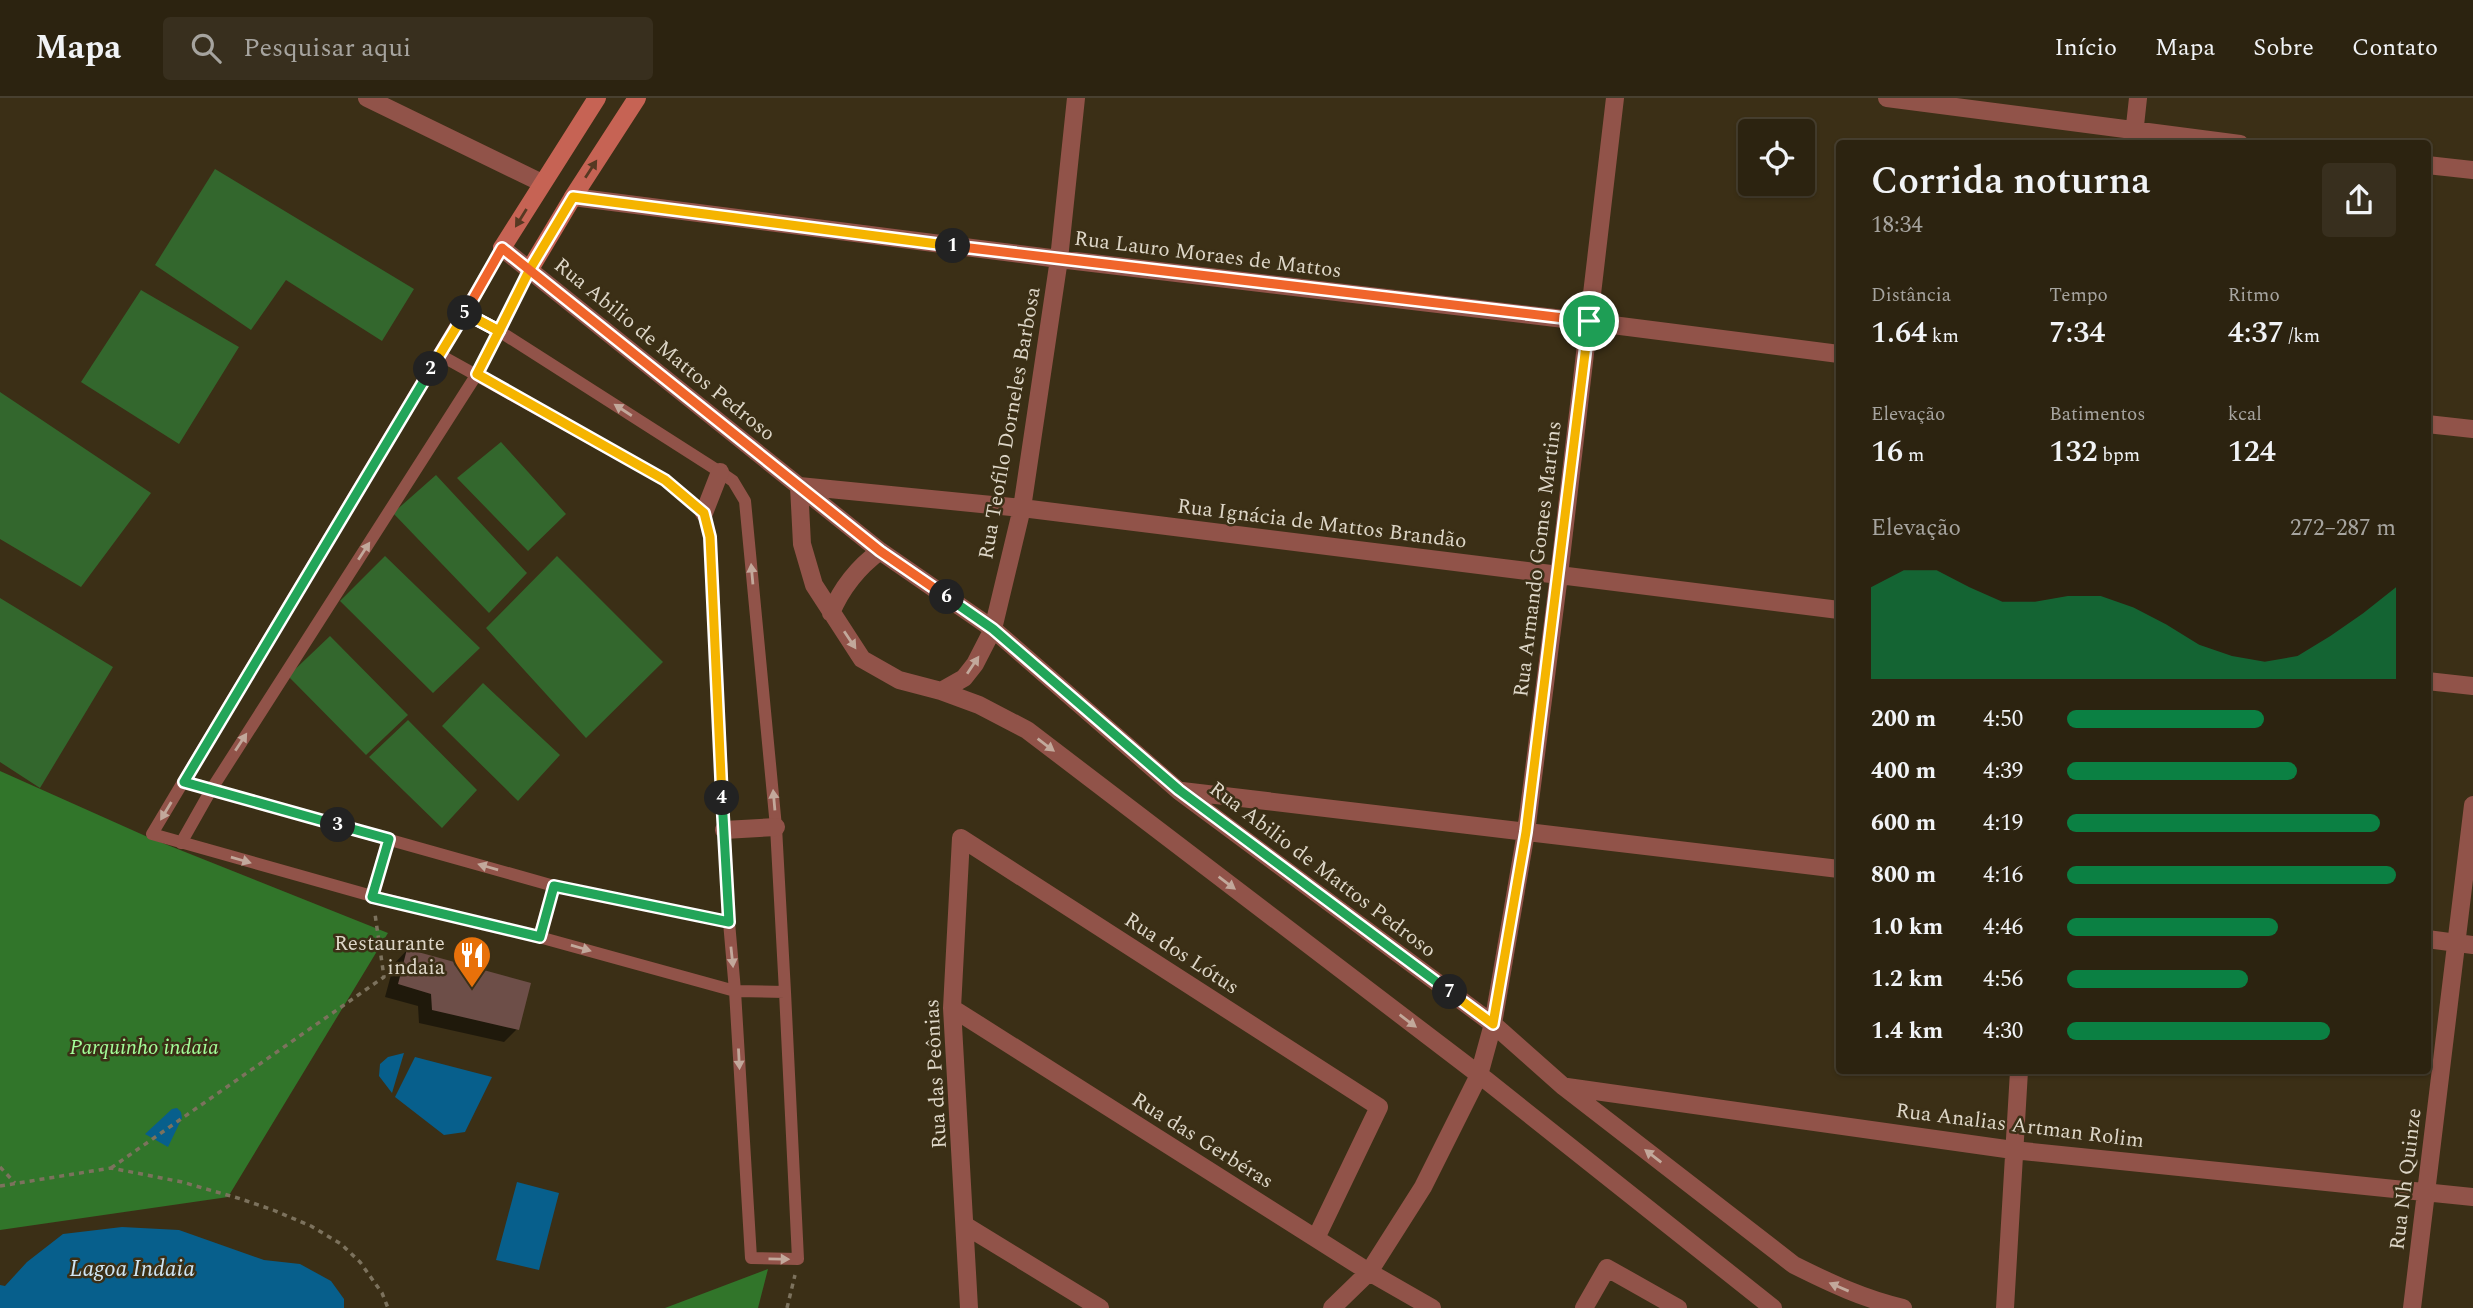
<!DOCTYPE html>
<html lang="pt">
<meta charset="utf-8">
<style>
body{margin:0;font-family:Spectral,serif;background:#382f1e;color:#f1f3f6;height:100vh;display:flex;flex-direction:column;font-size:26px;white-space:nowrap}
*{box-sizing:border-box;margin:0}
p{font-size:23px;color:#a6a49f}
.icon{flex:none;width:38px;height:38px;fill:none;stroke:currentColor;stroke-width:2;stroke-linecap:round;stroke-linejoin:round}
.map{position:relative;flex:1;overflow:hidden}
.side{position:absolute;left:1836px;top:42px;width:595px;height:934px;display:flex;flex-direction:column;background:#2c2310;border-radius:7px;box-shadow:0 2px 5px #0004,0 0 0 2px #484030}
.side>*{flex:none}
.controls{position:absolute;left:1738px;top:21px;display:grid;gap:14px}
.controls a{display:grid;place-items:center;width:77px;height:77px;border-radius:7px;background:#2c2310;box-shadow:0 2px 5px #0004,0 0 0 2px #484030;font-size:35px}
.pin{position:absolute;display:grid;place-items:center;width:60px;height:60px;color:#fff;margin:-30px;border:4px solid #fff;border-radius:50%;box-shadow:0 2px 7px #0007}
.km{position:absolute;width:35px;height:35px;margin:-18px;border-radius:50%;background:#222;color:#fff;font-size:19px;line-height:35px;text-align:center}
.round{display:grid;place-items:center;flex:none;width:74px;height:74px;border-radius:7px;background:#382f1e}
.head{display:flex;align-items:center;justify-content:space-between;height:119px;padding:0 35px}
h1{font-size:38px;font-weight:600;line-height:52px}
.metrics{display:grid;grid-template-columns:repeat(3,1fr);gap:10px;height:119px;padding:7px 35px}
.metrics div{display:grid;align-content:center}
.metrics b{font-size:30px;font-weight:600}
.metrics small{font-size:19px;font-weight:400}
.metrics p{font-size:19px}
.chart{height:196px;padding:14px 35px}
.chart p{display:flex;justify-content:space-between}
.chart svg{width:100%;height:126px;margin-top:7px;fill:#0b8043;opacity:.7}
ul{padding:0 35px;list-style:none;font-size:23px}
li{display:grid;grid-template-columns:112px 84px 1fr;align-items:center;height:52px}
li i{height:18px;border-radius:9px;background:#0b8043}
header{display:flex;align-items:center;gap:42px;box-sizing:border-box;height:98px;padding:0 35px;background:#2c2310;border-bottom:2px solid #484030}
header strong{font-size:33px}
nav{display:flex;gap:38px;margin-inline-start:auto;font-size:24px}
.search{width:490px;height:63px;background:#382f1e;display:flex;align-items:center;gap:18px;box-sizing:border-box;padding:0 24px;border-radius:7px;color:#a6a49f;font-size:26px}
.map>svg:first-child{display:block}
</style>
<header>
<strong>Mapa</strong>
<div class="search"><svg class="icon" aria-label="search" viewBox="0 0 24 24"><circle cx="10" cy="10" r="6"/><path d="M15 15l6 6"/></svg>Pesquisar aqui</div>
<nav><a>Início</a><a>Mapa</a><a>Sobre</a><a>Contato</a></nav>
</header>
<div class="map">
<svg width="2473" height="1210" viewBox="0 0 2473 1210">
<rect width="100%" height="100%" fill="#3b2f16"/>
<path fill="#33672d" d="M215 71 414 191 382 243 286 182 251 232 155 167Z
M141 192 239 249 179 346 81 284Z
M0 294 151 395 81 489 0 441Z
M501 344 566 416 528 453 457 380Z
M436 377 527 475 489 515 393 415Z
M385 458 480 550 433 595 340 503Z
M557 458 663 564 586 640 486 530Z
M0 500 113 569 40 690 0 664Z
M330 538 408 617 366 657 288 578Z
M483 585 560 657 518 703 442 628Z
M408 622 477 692 442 730 369 659Z"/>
<path fill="#31752a" d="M0 673 150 740 388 835 228 1099 0 1132Z
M768 1171 758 1210H665Z"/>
<path fill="#075f8c" d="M404 955 392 995 379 978 380 966 388 959Z
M415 959 492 979 465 1034 444 1037 395 999Z
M177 1010 181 1014 182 1020 168 1049 145 1036 172 1011Z
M517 1084 559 1095 539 1172 496 1162Z
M122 1129 179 1132 264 1162 300 1166 331 1183 344 1201V1210H0V1187L5 1188 27 1164 63 1136Z"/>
<path fill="#0007" d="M407 852 517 931 504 944 419 925 418 908 385 899 394 866Z"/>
<path fill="#6d4e48" d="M407 851 531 885 519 932 432 912 431 896 398 886Z"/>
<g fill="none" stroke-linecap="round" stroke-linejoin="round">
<path stroke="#7c725d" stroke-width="3.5" stroke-dasharray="5 5" stroke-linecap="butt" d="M0 1069 15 1085
M111 1070 384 879 375 816
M0 1088 111 1070 182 1084 241 1101 273 1112 311 1128 341 1146 360 1164 382 1195 388 1210
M787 1210 795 1177"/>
<path stroke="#915349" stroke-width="12" d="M502 150 152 736 372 798 539 839 735 893 751 1160 798 1161 785 894
M440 257 665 382 704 415 710 439 729 824 735 893 785 894 776 729 745 403 733 383 720 374 499 233 465 215
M184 684 554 788 729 824
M181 745 211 692 477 276 530 171
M372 798 389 741
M539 839 554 788"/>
<path stroke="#915349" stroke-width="18" d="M367 0 542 85
M1887 0 2240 46
M2133 46 2138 0
M2427 67 2473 72
M573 99 1059 161 1589 224 1839 256
M502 150 880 453 993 531 1179 693 1493 926 1564 989 1794 1167C1830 1185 1864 1201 1903 1210
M2427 326 2473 331
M799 388 802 446 814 487 862 561 899 582 941 593 979 607 1027 632 1486 982 1773 1210
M799 388 1022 410 1839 512
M704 415 720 374
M831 515C842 489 857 470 880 453
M2427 583 2473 588
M941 593 964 580 975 566 993 531 1022 410 1059 161 1076 0
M1182 693 1839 771
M724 732 776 729
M2427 841 2473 847
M952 910 1369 1174 1432 1210
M1567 989 2013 1052 2473 1099
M966 1128 1100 1210
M969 1210 952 910 961 740 1379 1009 1316 1140
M1332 1210 1369 1174 1423 1089 1479 977 1493 926 1526 734 1559 477 1615 0
M1584 1210 1607 1170 1678 1210
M2005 1210 2019 973
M2412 1210 2473 707"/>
<path stroke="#c66354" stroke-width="18" d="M502 150 597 0
M530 171 573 99 637 0"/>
</g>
<defs><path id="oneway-solid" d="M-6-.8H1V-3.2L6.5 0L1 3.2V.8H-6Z" transform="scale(1.75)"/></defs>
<g fill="#573922">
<use href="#oneway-solid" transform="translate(591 71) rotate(-57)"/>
<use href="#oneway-solid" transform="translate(521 120) rotate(122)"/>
</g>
<g fill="#c2a89b">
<use href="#oneway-solid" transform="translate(623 312) rotate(-147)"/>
<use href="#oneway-solid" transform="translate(364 453) rotate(-57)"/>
<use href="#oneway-solid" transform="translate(752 476) rotate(-95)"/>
<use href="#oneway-solid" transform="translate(850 542) rotate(56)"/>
<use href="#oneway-solid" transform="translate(973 567) rotate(-56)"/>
<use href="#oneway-solid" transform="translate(241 644) rotate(-57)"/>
<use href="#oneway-solid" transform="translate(1046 647) rotate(37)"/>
<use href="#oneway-solid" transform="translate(774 702) rotate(-95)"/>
<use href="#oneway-solid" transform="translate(166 713) rotate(121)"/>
<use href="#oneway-solid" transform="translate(241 762) rotate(16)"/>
<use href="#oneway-solid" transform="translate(488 769) rotate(-164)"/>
<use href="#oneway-solid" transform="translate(1227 785) rotate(37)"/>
<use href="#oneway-solid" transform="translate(581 850) rotate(16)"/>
<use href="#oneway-solid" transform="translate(732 859) rotate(84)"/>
<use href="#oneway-solid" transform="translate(1408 923) rotate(37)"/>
<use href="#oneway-solid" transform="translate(739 961) rotate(87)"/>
<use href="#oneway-solid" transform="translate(1653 1058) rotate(-142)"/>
<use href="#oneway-solid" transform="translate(779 1161) rotate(1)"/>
<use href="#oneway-solid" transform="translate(1839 1189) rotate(-157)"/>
</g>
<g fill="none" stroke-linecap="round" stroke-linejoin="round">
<defs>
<path id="split-1" d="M953 148 1589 223"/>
<path id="split-2" d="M431 271 465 215 499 233 530 171 573 99 953 148"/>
<path id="split-3" d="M338 727 184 684 431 271"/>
<path id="split-4" d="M338 727 389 741 372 799 540 839 554 788 729 824 722 700"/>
<path id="split-5" d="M465 215 499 233 477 276 665 382 704 415 710 439 722 700"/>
<path id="split-6" d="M465 215 502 150 880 453 947 499"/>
<path id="split-7" d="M947 499 993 531 1179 692 1450 894"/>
<path id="split-8" d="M1450 894 1493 926 1526 734 1589 223"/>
</defs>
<use href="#split-1" stroke="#fff" stroke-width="14"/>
<use href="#split-2" stroke="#fff" stroke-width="14"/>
<use href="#split-3" stroke="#fff" stroke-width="14"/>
<use href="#split-4" stroke="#fff" stroke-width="14"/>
<use href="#split-5" stroke="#fff" stroke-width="14"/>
<use href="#split-6" stroke="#fff" stroke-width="14"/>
<use href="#split-7" stroke="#fff" stroke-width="14"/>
<use href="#split-8" stroke="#fff" stroke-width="14"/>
<use href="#split-1" stroke="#f0652b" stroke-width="9"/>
<use href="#split-2" stroke="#f5b400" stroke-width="9"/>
<use href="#split-3" stroke="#22a559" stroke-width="9"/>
<use href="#split-4" stroke="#22a559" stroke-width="9"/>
<use href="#split-5" stroke="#f5b400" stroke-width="9"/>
<use href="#split-6" stroke="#f0652b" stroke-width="9"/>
<use href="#split-7" stroke="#22a559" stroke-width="9"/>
<use href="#split-8" stroke="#f5b400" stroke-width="9"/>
</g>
<defs>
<symbol id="restaurant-pin" viewBox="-11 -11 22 30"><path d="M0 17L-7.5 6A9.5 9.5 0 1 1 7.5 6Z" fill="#e8710a" stroke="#3b2f16"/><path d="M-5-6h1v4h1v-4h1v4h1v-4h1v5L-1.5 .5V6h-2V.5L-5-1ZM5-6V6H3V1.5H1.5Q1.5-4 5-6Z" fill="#fff"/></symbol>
</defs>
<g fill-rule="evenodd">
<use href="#restaurant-pin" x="450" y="835" width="44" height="60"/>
</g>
<g text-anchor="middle" stroke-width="5" stroke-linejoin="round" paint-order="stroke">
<g font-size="21" fill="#ddd6c7" stroke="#3b2f16">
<text transform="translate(1208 156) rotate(7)" y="7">Rua Lauro Moraes de Mattos</text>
<text transform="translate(665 251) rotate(39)" y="7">Rua Abilio de Mattos Pedroso</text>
<text transform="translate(1009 325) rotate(-80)" y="7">Rua Teofilo Dorneles Barbosa</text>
<text transform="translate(1322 425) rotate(7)" y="7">Rua Ignácia de Mattos Brandão</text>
<text transform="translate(1537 461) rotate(-83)" y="7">Rua Armando Gomes Martins</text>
<text transform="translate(1323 771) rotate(37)" y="7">Rua Abilio de Mattos Pedroso</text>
<text transform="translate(1182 855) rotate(33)" y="7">Rua dos Lótus</text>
<text transform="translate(935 976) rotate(-93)" y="7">Rua das Peônias</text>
<text transform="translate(2020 1027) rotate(7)" y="7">Rua Analias Artman Rolim</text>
<text transform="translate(1203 1042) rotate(32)" y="7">Rua das Gerbéras</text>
<text transform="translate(2405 1081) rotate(-83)" y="7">Rua Nh Quinze</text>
</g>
<g font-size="21" fill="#ddd6c7" stroke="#3b2f16" text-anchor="end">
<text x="445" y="852">Restaurante<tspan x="445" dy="24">indaia</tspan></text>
</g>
<g font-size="21" font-style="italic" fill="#a4fe99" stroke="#3b2f16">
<text x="144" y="956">Parquinho indaia</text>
</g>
<g font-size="23" font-style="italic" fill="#cfe5f4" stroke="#3b2f16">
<text x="132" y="1178">Lagoa Indaia</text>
</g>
</g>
</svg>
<div class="controls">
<a><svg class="icon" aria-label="locate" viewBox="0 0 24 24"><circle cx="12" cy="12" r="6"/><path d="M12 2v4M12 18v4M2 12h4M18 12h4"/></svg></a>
</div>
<div class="pin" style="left:1589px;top:223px;background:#1e9e55"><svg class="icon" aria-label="arrive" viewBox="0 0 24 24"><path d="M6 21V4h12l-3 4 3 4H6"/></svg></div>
<b class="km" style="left:953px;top:148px">1</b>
<b class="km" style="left:431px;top:271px">2</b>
<b class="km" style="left:338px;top:727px">3</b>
<b class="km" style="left:722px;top:700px">4</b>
<b class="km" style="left:465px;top:215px">5</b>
<b class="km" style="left:947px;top:499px">6</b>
<b class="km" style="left:1450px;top:894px">7</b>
<section class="side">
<div class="head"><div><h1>Corrida noturna</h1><p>18:34</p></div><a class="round"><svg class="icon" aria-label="share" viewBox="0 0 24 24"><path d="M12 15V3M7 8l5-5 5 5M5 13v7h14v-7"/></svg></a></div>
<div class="metrics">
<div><p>Distância</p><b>1.64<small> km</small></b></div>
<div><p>Tempo</p><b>7:34</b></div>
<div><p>Ritmo</p><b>4:37<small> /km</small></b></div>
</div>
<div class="metrics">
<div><p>Elevação</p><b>16<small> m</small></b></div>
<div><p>Batimentos</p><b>132<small> bpm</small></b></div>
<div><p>kcal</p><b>124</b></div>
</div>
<div class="chart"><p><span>Elevação</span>272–287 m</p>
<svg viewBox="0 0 160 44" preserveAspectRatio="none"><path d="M0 44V12L10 6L20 6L30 12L40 17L50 17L60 15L70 15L80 19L90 25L100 32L110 36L120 38L130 36L140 29L150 21L160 12V44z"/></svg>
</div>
<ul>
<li><b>200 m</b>4:50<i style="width:60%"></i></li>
<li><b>400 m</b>4:39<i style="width:70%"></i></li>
<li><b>600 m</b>4:19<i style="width:95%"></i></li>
<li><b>800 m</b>4:16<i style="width:100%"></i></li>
<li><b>1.0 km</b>4:46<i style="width:64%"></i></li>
<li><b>1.2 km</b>4:56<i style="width:55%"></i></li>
<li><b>1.4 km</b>4:30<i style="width:80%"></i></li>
</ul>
</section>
</div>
